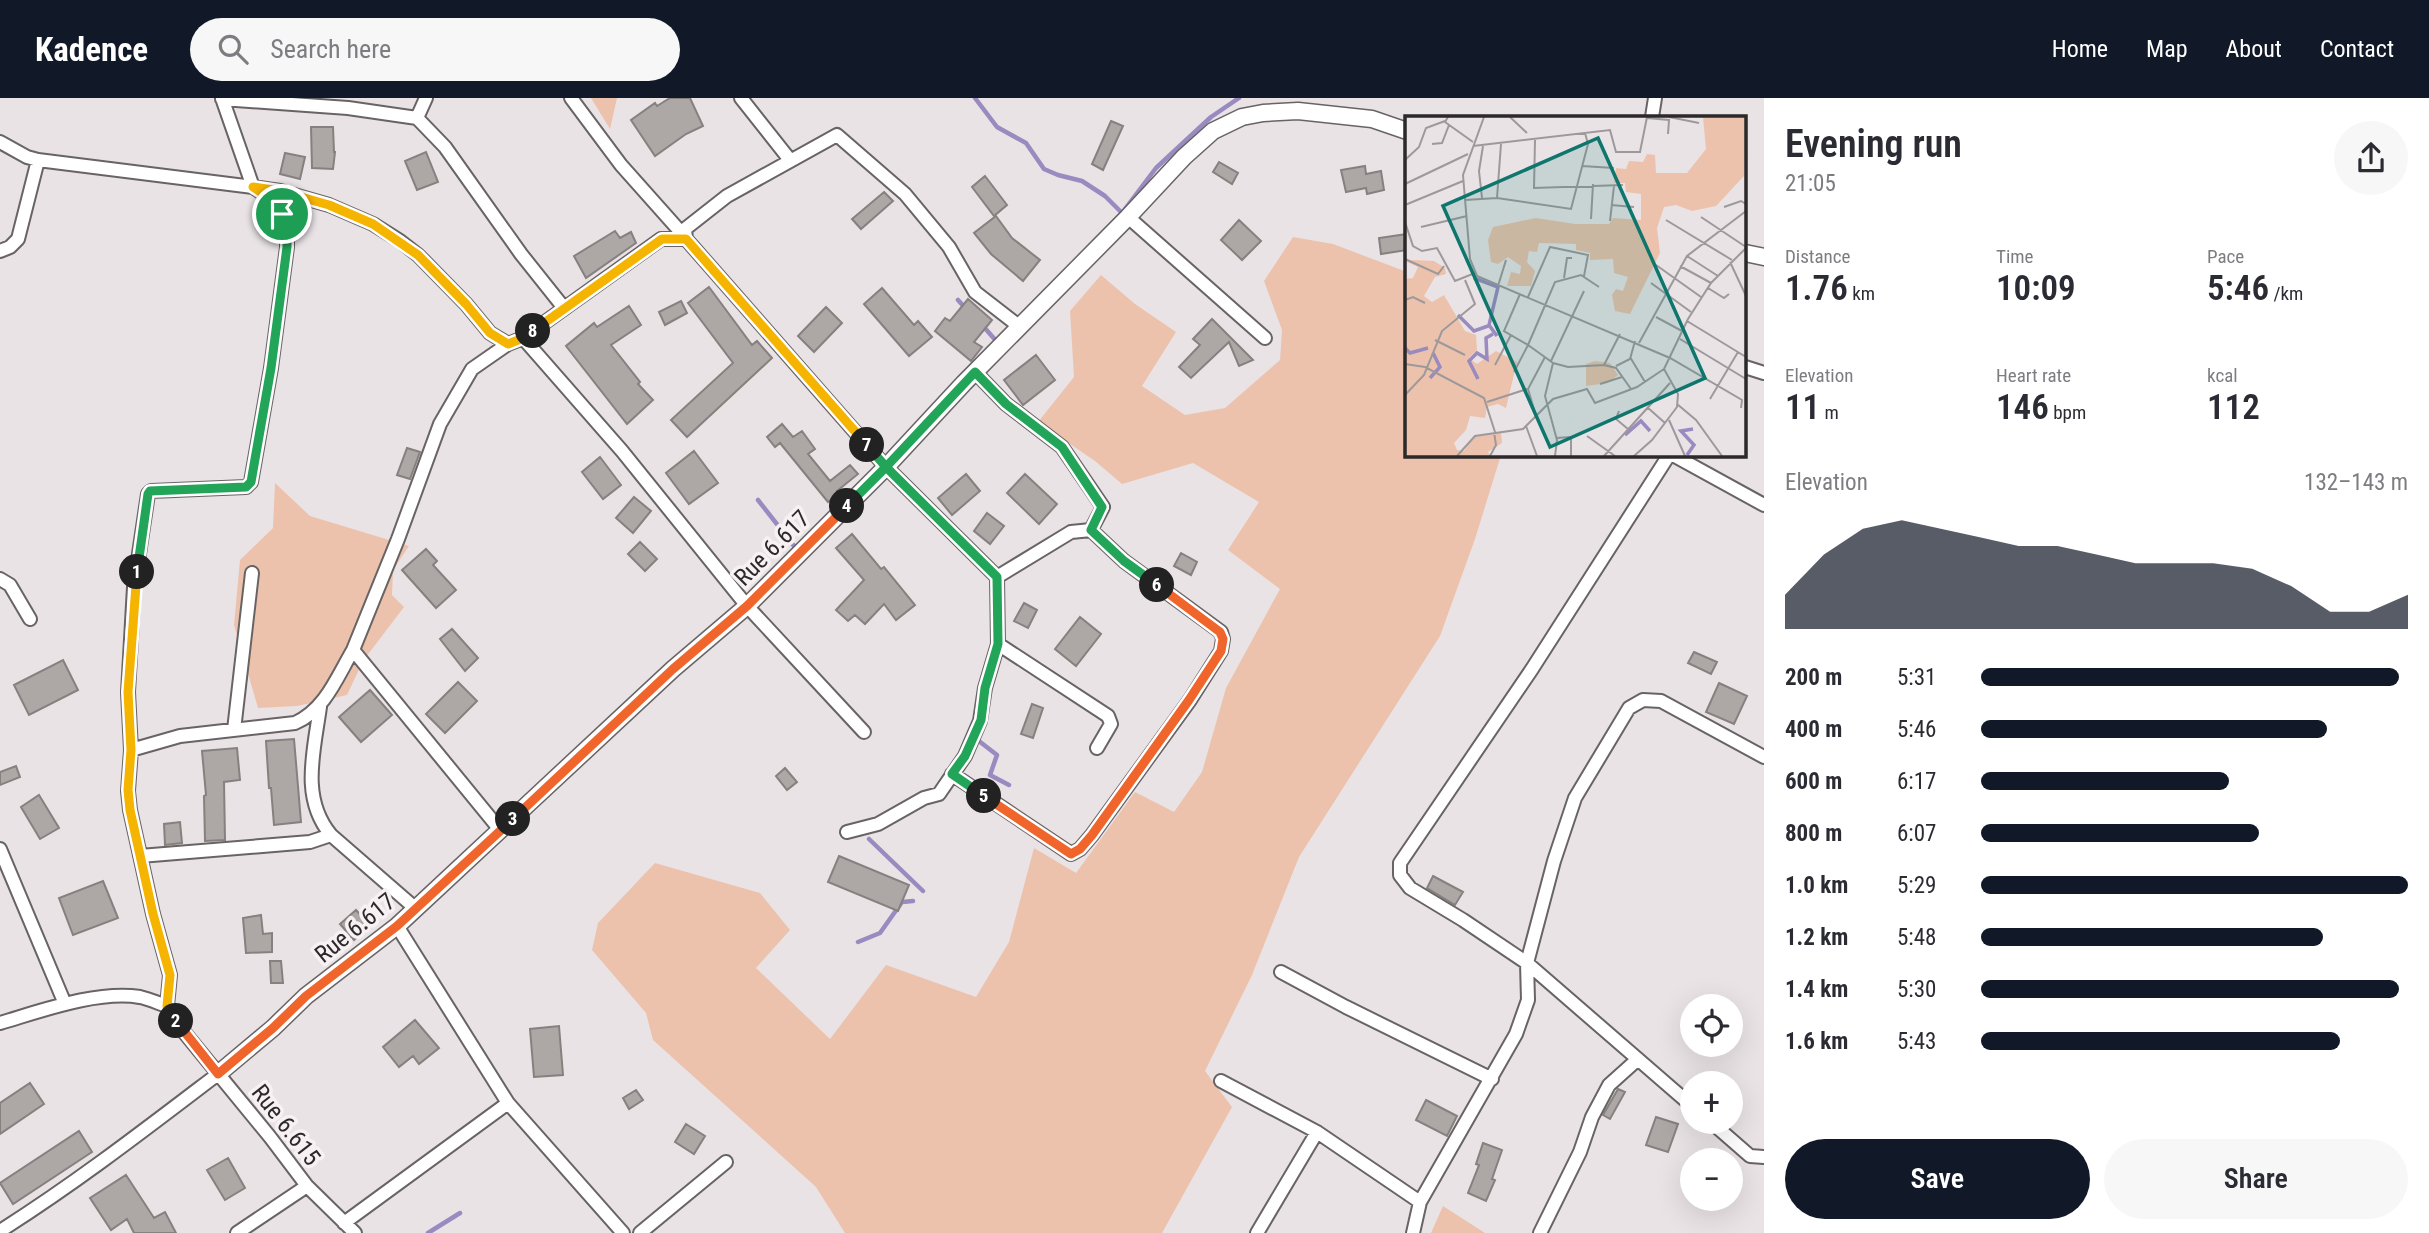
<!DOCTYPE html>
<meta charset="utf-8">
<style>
body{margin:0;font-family:"Roboto Condensed",sans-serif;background:#f7f7f7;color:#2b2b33;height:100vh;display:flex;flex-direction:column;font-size:26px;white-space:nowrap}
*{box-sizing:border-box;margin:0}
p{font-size:23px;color:#7c7c81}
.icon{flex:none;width:38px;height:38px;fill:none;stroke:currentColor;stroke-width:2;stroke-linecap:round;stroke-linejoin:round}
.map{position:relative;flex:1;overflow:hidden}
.details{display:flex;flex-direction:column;background:#fff;width:665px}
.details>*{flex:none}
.controls{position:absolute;left:1680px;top:896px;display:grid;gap:14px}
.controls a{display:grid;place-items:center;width:63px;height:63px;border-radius:50%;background:#fff;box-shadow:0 7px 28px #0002;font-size:35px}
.pin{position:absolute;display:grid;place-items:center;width:60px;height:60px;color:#fff;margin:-30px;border:4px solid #fff;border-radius:50%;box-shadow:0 2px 7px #0007}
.km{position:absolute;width:35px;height:35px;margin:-18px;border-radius:50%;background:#222;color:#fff;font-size:19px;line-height:35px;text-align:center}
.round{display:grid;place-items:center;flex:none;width:74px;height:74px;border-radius:37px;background:#f7f7f7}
.head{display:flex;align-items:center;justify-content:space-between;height:119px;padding:0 21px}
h1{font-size:38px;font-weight:600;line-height:52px}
.stats{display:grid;grid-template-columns:repeat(3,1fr);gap:10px;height:119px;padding:7px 21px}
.stats div{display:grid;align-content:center}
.stats b{font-size:35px;font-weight:600}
.stats small{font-size:19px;font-weight:400}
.stats p{font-size:19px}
.chart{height:196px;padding:14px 21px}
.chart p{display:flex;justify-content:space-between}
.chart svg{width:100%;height:126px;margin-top:7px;fill:#111827;opacity:.7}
.cta{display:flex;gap:14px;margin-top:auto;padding:14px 21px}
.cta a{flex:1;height:80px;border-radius:42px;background:#111827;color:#fff;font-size:28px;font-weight:600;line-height:80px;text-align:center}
.cta a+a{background:#f7f7f7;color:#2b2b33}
ul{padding:0 21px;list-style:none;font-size:23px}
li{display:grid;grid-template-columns:112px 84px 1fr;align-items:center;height:52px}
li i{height:18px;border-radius:9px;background:#111827}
header{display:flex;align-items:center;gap:42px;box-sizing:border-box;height:98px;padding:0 35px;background:#111827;color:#fff}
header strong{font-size:33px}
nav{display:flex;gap:38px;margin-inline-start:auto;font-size:24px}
.search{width:490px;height:63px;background:#f7f7f7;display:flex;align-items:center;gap:18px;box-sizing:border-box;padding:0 24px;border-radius:38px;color:#7c7c81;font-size:26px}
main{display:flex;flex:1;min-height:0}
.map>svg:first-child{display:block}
</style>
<header>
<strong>Kadence</strong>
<div class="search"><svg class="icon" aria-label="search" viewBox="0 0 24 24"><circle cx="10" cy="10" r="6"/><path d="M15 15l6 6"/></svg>Search here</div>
<nav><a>Home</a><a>Map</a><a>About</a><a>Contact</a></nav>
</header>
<main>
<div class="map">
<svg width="1764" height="1135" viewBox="0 0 1764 1135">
<rect width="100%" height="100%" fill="#e9e3e6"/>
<path fill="#ecc2ac" d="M591 0H617L610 31Z
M1293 139 1333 146 1407 174V357H1501L1475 441 1440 538 1299 759 1252 877 1205 973 1232 1009 1162 1135H845L816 1089 653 942 646 915 592 852 598 825 655 765 760 795 790 832 756 870 830 941 886 867 976 899 1009 844 1034 750 1076 775 1135 694 1174 714 1202 674 1226 590 1280 491 1228 452 1259 404 1193 365 1122 386 1095 363 1038 324 1074 279 1070 213 1101 177 1135 206 1176 234 1142 288 1185 317 1225 310 1280 262 1282 232 1264 183Z
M275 385 310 418 409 448 393 472 392 497 404 509 363 563 347 597 297 608 258 610 234 527 240 462 273 430Z
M1443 1108 1485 1135H1431Z"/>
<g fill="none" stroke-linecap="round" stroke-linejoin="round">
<path stroke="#998abf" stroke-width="4.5" d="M975 0 997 29 1026 45 1044 71 1058 77 1082 83 1105 98 1122 115 1156 70 1211 19 1239 0
M958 202 967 212
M983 228 998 245
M758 402 798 453
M975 640 997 657 990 677 1009 687
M869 741 923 793
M858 844 880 835 902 804 913 803
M428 1135 460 1115"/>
</g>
<path fill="#ada7a6" stroke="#86807f" stroke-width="2" d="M670 0H690L703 28 686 36 655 58 631 22 655 5 657 8Z
M1111 23 1123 28 1103 72 1092 66Z
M311 29H333L334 54H335L333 71 312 70Z
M426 54 438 84 417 92 405 63Z
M285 55 305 59 300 81 280 76Z
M1219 64 1238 75 1232 86 1213 74Z
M1365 68 1366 76 1381 73 1384 92 1367 96 1366 90 1346 94 1341 72Z
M985 78 1007 107 994 118 972 89Z
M884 94 893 103 861 131 852 121Z
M996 118 1012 140 1040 162 1023 183 991 156 974 135Z
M1239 122 1261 143 1242 162 1221 142Z
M615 133 620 140 631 134 636 145 586 180 574 158Z
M1407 136V152L1381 156 1379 140Z
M709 189 752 247 757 243 772 260 687 339 671 322 733 265 688 205Z
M882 190 914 227 918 223 932 239 909 258 864 206Z
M968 201 992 222 974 244 982 249 971 263 935 233 945 220 950 223Z
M681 203 687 215 665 227 659 214Z
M629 208 641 227 611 247 640 284 638 286 653 302 627 326 566 248 594 225 597 229Z
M826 209 842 225 814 254 798 238Z
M1212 221 1253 262 1239 268 1229 244 1191 280 1179 269 1200 247 1193 241Z
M1036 257 1055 282 1023 307 1004 282Z
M782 326 793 339 802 333 815 351 808 356 830 383 850 367 858 376 837 393 839 395 828 404 780 345 775 349 767 339Z
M407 350 420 354 410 381 397 377Z
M694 353 718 385 689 406 666 375Z
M600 359 621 387 603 401 582 374Z
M966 376 980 393 952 417 938 400Z
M1025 376 1057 406 1039 426 1007 395Z
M634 399 651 413 633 435 616 420Z
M987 415 1004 428 990 446 974 433Z
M852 436 881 471 884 469 915 507 896 522 884 506 865 526 855 517 848 523 836 512 864 482 836 450Z
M640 444 657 461 645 473 628 456Z
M426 451 437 463 433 467 456 492 436 510 402 472Z
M1181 455 1197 464 1191 477 1174 468Z
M1024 505 1037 512 1028 530 1014 523Z
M1080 519 1101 536 1076 568 1055 551Z
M452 531 478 560 465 573 440 541Z
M1694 554 1717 564 1711 576 1688 565Z
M63 562 78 592 29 617 14 587Z
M458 584 477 603 445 635 426 616Z
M1719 585 1747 598 1734 626 1706 614Z
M370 592 392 617 361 644 339 619Z
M1032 606 1043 610 1033 640 1021 636Z
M294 641 301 724 274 727 271 690H269L266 643Z
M237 650 240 682 224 684 225 742 205 743 204 698 206 697 202 653Z
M16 668 20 679 0 687V674Z
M785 670 797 684 787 692 776 678Z
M39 697 59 730 40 741 21 709Z
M180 724 182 745 165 747 164 726Z
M839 758 909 787 898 813 828 784Z
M1433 778 1463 794 1455 807 1427 790Z
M103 783 118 820 73 837 59 800Z
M356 812 370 827 354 842 340 826Z
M261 817 263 836 272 835V854L246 855 243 820Z
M270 863H281L283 885H271Z
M415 922 439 950 419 966 413 958 399 969 383 949Z
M559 928 563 977 534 979 530 931Z
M30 985 44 1006 0 1036V1005Z
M1618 991 1625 994 1610 1021 1603 1017Z
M636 992 643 1002 629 1011 623 1000Z
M1426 1002 1457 1018 1447 1038 1416 1022Z
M1656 1019 1678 1026 1668 1054 1646 1047Z
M686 1026 705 1038 694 1056 675 1044Z
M79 1033 92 1054 13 1106 0 1085Z
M1483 1045 1502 1052 1492 1081 1495 1082 1486 1103 1468 1095 1479 1067 1476 1066Z
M228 1060 245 1090 225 1102 207 1072Z
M126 1077 154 1120 165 1114 176 1135H134L127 1121 111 1132 90 1100Z"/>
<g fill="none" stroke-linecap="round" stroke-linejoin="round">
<defs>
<path id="minor" d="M571 0 621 67 686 140
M741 0 790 62
M222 1 348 10 417 20 445 49 521 156 564 210
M1652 19 1655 0
M417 20 426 0
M0 44 27 59 38 62 253 89 280 93 329 107 373 126 400 143 418 157 466 206 490 235 508 246 523 240 661 141H686L886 369 997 479 998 546 985 590 980 623 965 658 939 696 924 700 878 726 847 734
M1128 119 1265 240
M686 141 685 131 727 98 837 37 905 96 949 149 975 194 1020 229
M0 153 10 149 18 141 38 62
M523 240 622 353 747 508 864 634
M1745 269 1764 275
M1669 357 1532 571 1400 765V777L1410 790 1463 822 1527 865 1692 1008
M1673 357 1764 407
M997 479 1071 434 1091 432
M0 481 10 487 30 521
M998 546 1108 618 1111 626 1097 650
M320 609C314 653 300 700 331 737L415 810
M234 632 252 475
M131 652 180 638 295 625C325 612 337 579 353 552
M952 676 1071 756 1080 751 1092 737 1190 602 1221 553 1223 541 1221 534 1124 463 1091 432 1103 409 1062 349 1006 306 975 274
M501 733 353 552 398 441 440 326 472 271 508 246
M0 751 65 906
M140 758 310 744 331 737
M397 828 508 1005 623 1135
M1281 874 1346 909 1492 981
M167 908 170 877 153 816 130 712 128 693 131 652 128 594 134 489 148 396 151 393 246 389 251 384 271 270 287 149V133L282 116 273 102 253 89 222 0
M0 925C41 913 98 892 140 899 149 901 158 905 167 908L179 928 270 1039 307 1088 355 1135
M1221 983 1317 1034 1420 1104
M1711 1024 1750 1058 1764 1059
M344 1125 508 1005
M0 1133C76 1085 147 1030 218 976
M237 1135 307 1088
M640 1135 726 1064
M1257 1135 1317 1034
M1413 1135 1420 1104 1516 936 1528 902 1527 865 1554 763 1575 700 1629 610 1643 602 1661 603 1764 659
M1540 1135 1580 1054 1592 1019 1609 987 1638 961"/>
<path id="tertiary" d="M1745 155 1764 159
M218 976 273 930 306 898 397 828 673 571 747 508 886 369 964 285 1128 119 1184 59 1213 33 1242 19 1263 15 1298 13 1372 21 1407 33"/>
</defs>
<use href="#minor" stroke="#686364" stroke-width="16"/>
<use href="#tertiary" stroke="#686364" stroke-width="19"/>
<use href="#minor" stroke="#fff" stroke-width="12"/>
<use href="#tertiary" stroke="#fff" stroke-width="16"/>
</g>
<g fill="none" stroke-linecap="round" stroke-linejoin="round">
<defs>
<path id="split-1" d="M137 474 148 396 150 393 246 389 251 384 271 270 287 149V133L282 116"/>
<path id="split-2" d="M137 474 128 594 131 652 128 692 130 712 153 816 170 877 167 908 176 923"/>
<path id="split-3" d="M176 923 218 976 273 930 306 898 397 828 513 721"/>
<path id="split-4" d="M513 721 673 571 747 508 847 408"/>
<path id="split-5" d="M847 408 886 369 997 479 998 546 985 590 981 622 965 658 952 676 984 698"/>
<path id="split-6" d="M984 698 1071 756 1080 751 1092 737 1189 602 1221 553 1223 541 1220 534 1157 487"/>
<path id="split-7" d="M867 347 886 369 975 274 1006 306 1062 349 1102 409 1091 432 1124 463 1157 487"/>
<path id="split-8" d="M533 233 662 141H686L867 347"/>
<path id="split-9" d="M282 116 273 102 253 89 280 93 329 107 373 126 418 157 466 206 490 235 508 246 523 240 533 233"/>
</defs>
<use href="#split-1" stroke="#fff" stroke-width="14"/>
<use href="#split-2" stroke="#fff" stroke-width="14"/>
<use href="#split-3" stroke="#fff" stroke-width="14"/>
<use href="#split-4" stroke="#fff" stroke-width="14"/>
<use href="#split-5" stroke="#fff" stroke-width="14"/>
<use href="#split-6" stroke="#fff" stroke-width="14"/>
<use href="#split-7" stroke="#fff" stroke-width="14"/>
<use href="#split-8" stroke="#fff" stroke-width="14"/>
<use href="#split-9" stroke="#fff" stroke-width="14"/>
<use href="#split-1" stroke="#22a559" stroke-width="9"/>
<use href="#split-2" stroke="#f5b400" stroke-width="9"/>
<use href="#split-3" stroke="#f0652b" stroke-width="9"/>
<use href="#split-4" stroke="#f0652b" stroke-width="9"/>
<use href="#split-5" stroke="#22a559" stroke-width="9"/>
<use href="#split-6" stroke="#f0652b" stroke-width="9"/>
<use href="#split-7" stroke="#22a559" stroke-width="9"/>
<use href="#split-8" stroke="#f5b400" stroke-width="9"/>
<use href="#split-9" stroke="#f5b400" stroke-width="9"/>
</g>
<g text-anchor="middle" stroke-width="7" stroke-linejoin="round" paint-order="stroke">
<g font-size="24" fill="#2b292a" stroke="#f7f1f3">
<text transform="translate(772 450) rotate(-45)" y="8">Rue 6.617</text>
<text transform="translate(355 830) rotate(-39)" y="8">Rue 6.617</text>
<text transform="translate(286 1027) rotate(52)" y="8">Rue 6.615</text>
</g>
</g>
<g transform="translate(1405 18)">
<rect width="341" height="341" fill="#e9e3e6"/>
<path d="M298 1H341L339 60 311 90 287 95 271 89 259 91 252 112 255 137 225 198 210 195 207 179 211 173 218 175 223 161 209 157 208 143 185 144V137L171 134V128L134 127 132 136 124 135 122 146 130 155 126 170H102L106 156 115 158 116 150 103 141 93 148 86 146 83 124 88 111 131 102 170 108H204L208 102 236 104V78L221 76 220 67H209L211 52 221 53 224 45 238 46 242 38 250 39 251 57H282L301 33ZM9 144 29 145 40 152 41 158 30 161 19 180 27 186 39 179 60 215 71 219 72 234 64 242 72 248 91 235 112 246 101 292 93 288 82 291 80 302 65 300 61 314 49 327 52 334 59 335 69 321 96 317 97 327 83 336 86 340H0V163L8 162 13 151 0 145ZM190 245 205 247 213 259 203 267 181 270V248Z" fill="#ecc2ac"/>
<path fill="none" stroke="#998abf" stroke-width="3.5" d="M69 162 93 171 84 209 92 220M53 199 69 215 83 210M0 232 5 237 23 232M25 262 35 251 28 237M73 263 64 245 72 237 82 243 81 222 88 218M220 319 236 305 245 315M282 339 289 329 276 315 288 313"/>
<path fill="none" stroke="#9d999b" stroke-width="2" d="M43 1 40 6 68 26M79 1 58 59 65 143 72 160 265 242 337 284 336 292M105 1 122 17M264 1 294 7M242 2 264 4 263 18M130 24 129 72 218 69M27 28 37 27 44 9M68 30 205 14 211 36H235L242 1M0 44 14 31 21 12 40 5M177 50 209 52M0 68 63 38M77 82 74 55 78 30M92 82 96 28M60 84 92 82 166 93 183 28 180 17M0 89 58 65M206 89 229 91M319 91 336 85 341 88M296 101 341 131M186 103 188 68M261 104 327 144M205 105 209 70M0 106 8 130 17 135 32 132 50 165 70 157M16 111 62 100M282 140 313 160M0 143 33 158 39 150M325 146 341 180M251 149 296 181M275 150 306 167M159 162 162 142H167M246 167 286 196M93 170 101 144M303 172 319 182 324 178M123 181 145 131 183 139 179 160M0 184 8 181 20 187M251 201 277 215M282 205 341 241M275 223 341 263M30 224 60 239M234 227 282 140 341 95M225 241 240 266M146 245 179 175M148 247 163 251 199 249 215 218M0 248 20 251 79 282 90 316M90 249 106 219M199 249 211 252 226 273M211 250 225 243 230 225M109 256 123 229 99 215 115 178M195 268 217 261M0 279 19 259 37 215 70 188 60 164M305 283 333 236M82 286 122 273M272 288 291 304 317 340M242 291 260 307M214 295 211 303 223 313M131 300 123 273 140 241M264 304 280 340M121 310 132 340M182 320 210 340M151 322 166 321V340M52 340 70 320 118 313 148 283 182 273 190 287 232 271 259 253M85 340 91 329 89 316M150 340 152 324 140 280 148 247 123 229 150 166 176 159 194 171M199 340 265 267M229 340 247 324 272 291 273 278 259 253 283 203 306 167 341 132"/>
<path fill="#0f766e" fill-opacity="0.15" stroke="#0f766e" stroke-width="3.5" d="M193 22 300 262 145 331 38 90Z"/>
<rect width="341" height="341" fill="none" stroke="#2b292a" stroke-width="3.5"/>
</g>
</svg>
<div class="controls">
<a><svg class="icon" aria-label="locate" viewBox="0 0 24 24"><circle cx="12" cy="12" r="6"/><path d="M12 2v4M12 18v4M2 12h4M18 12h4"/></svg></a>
<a>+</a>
<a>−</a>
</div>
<div class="pin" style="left:282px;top:116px;background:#1e9e55"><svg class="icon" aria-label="arrive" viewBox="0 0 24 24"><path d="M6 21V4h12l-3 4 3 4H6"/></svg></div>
<b class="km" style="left:137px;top:474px">1</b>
<b class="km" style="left:176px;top:923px">2</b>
<b class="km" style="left:513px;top:721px">3</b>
<b class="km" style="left:847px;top:408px">4</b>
<b class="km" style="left:984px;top:698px">5</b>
<b class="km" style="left:1157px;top:487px">6</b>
<b class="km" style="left:867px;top:347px">7</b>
<b class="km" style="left:533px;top:233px">8</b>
</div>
<section class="details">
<div class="head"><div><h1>Evening run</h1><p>21:05</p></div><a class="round"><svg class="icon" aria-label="share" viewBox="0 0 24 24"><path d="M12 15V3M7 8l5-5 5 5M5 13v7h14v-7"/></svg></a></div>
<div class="stats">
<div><p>Distance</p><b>1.76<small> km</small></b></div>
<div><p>Time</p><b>10:09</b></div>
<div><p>Pace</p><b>5:46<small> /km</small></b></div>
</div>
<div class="stats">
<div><p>Elevation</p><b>11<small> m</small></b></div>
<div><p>Heart rate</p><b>146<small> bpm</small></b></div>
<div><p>kcal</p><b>112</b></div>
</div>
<div class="chart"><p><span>Elevation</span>132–143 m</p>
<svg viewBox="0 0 160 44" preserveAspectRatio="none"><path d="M0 44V32L10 18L20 9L30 6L40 9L50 12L60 15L70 15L80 18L90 21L100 21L110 21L120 23L130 29L140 38L150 38L160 32V44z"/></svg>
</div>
<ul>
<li><b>200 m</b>5:31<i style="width:98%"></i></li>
<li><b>400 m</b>5:46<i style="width:81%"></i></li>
<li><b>600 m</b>6:17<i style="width:58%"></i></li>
<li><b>800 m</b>6:07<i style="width:65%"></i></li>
<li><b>1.0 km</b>5:29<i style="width:100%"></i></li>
<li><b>1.2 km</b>5:48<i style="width:80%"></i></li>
<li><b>1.4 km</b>5:30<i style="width:98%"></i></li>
<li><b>1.6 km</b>5:43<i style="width:84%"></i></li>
</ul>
<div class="cta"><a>Save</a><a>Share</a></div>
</section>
</main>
